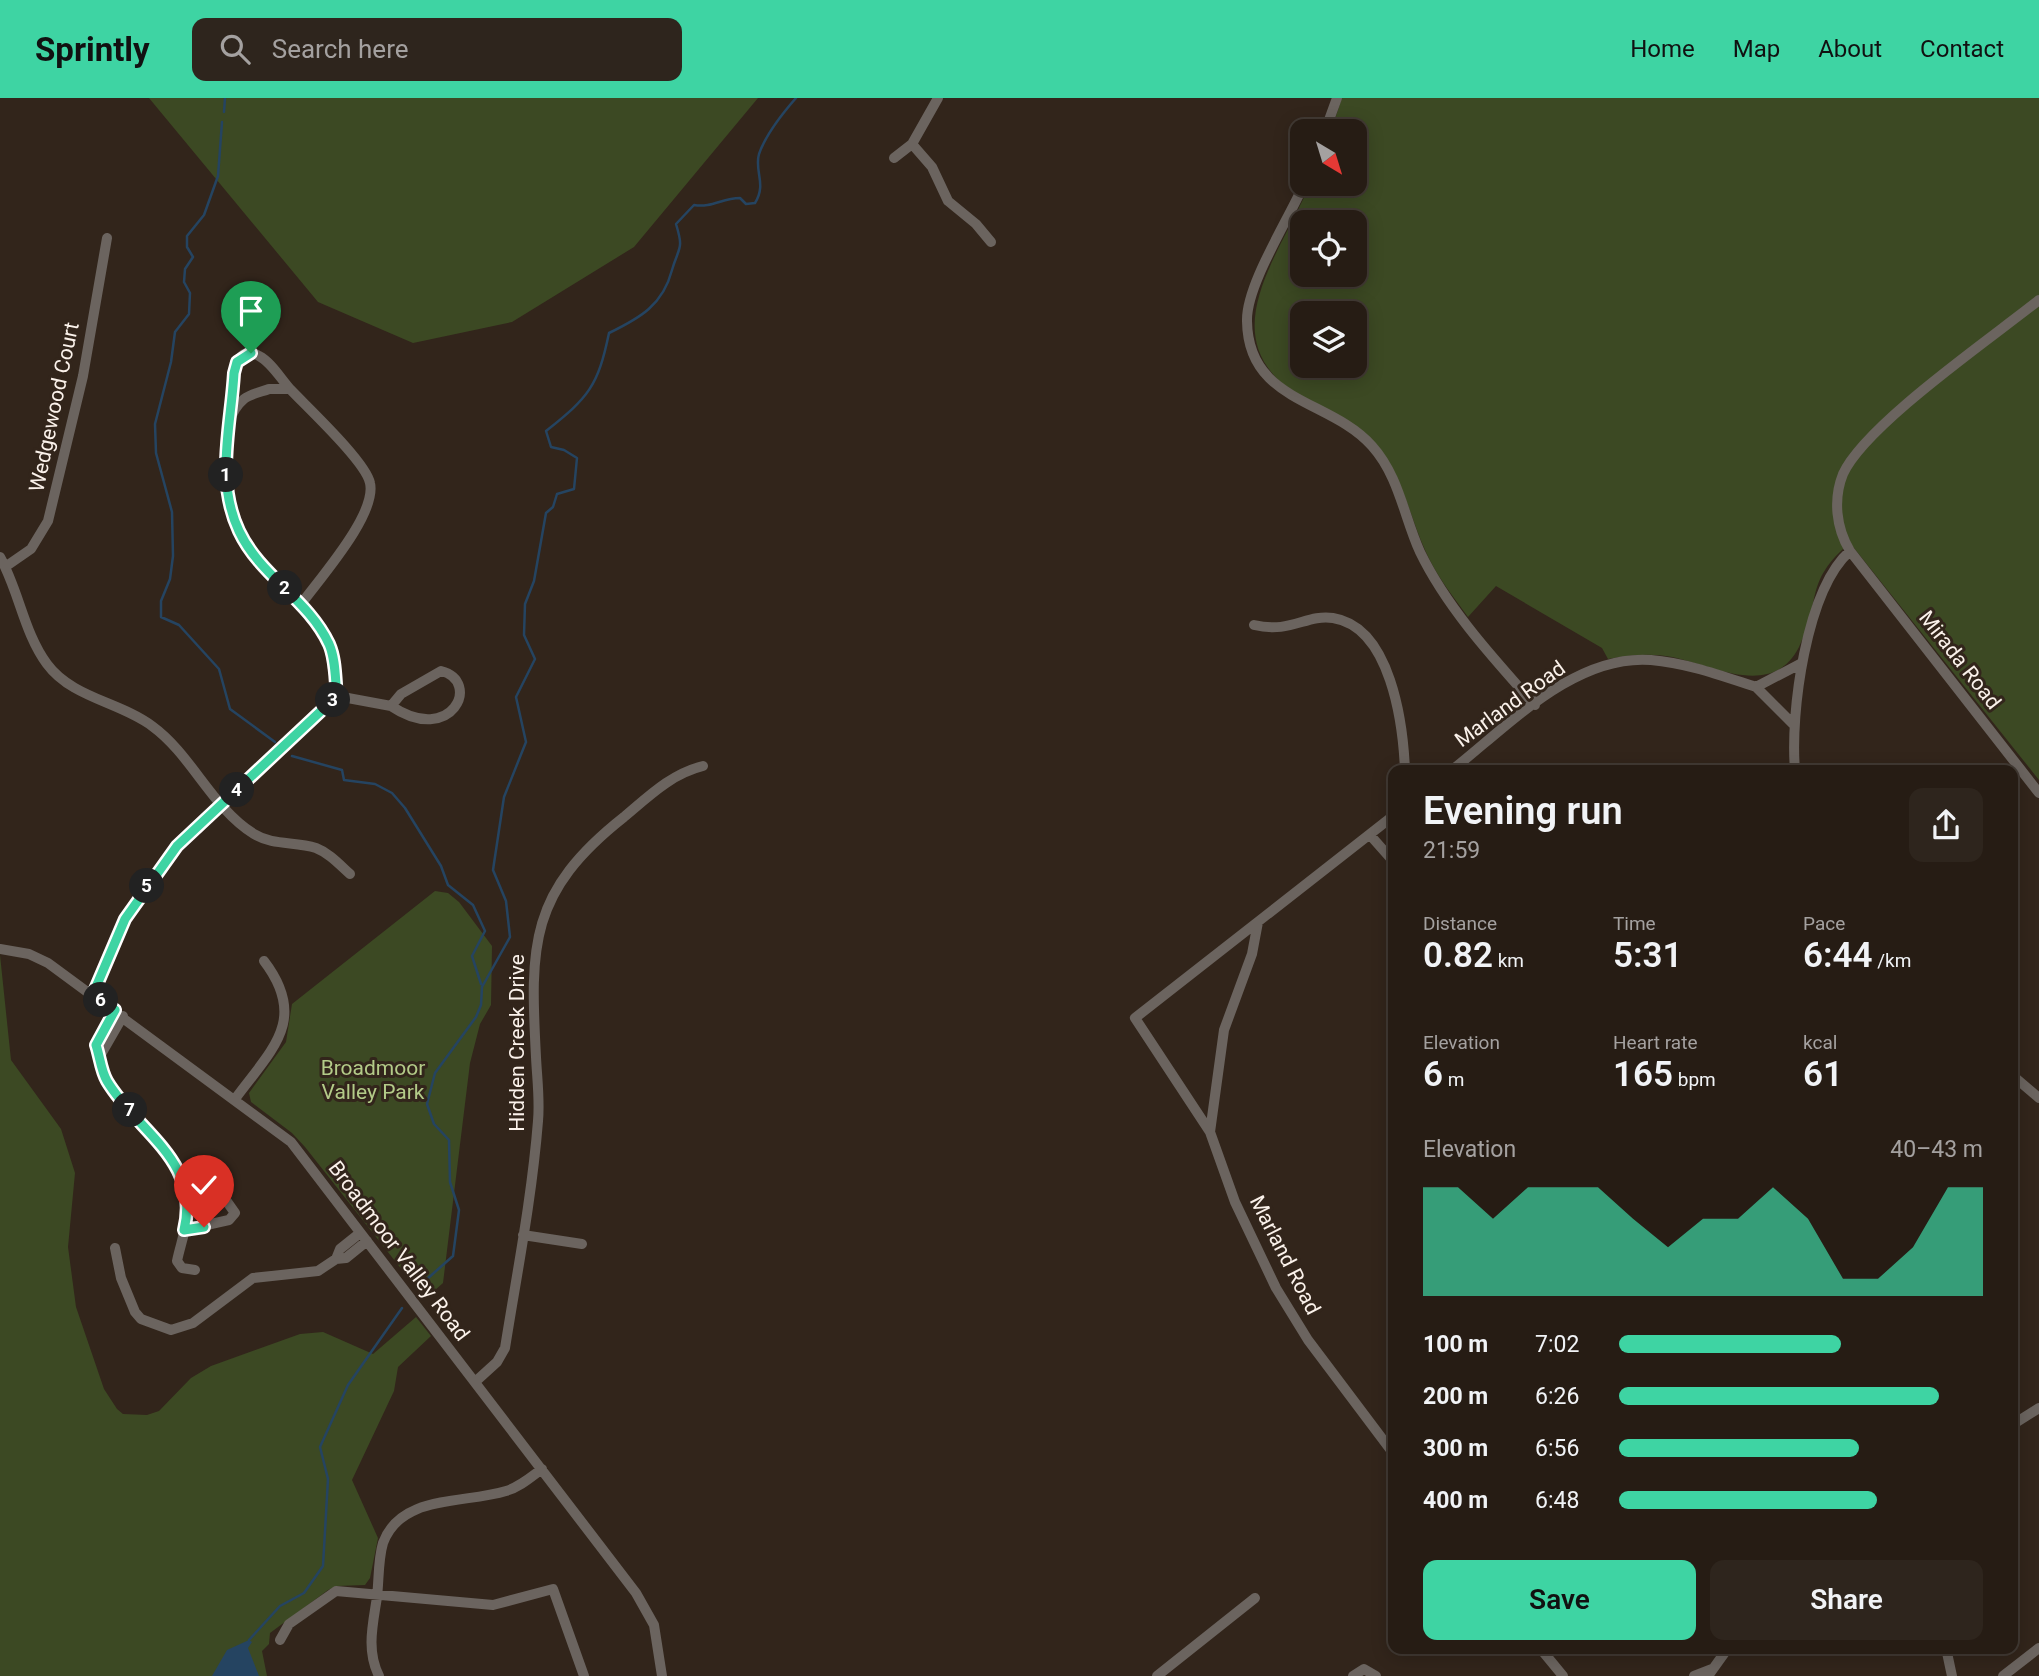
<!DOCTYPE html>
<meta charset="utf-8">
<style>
body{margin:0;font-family:Roboto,sans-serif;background:#2e251d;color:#f1f3f6;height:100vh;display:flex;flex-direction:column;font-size:26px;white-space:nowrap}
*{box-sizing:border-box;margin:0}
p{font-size:23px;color:#a4a1a0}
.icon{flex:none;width:38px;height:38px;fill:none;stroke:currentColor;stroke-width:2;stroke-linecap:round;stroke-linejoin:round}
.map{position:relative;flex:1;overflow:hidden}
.sheet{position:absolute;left:1388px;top:667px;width:630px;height:889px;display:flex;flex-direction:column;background:#261c14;border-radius:14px;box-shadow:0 4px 18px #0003,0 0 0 2px #423a34}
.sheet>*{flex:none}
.needle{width:46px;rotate:142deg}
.fabs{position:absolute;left:1290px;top:21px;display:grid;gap:14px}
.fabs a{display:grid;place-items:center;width:77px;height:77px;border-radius:14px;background:#261c14;box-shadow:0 4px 18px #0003,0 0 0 2px #423a34;font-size:35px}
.pin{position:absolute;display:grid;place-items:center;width:60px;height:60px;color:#fff;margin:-72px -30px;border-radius:50% 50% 50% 0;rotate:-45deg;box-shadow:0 0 7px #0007}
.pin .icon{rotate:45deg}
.km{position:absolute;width:35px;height:35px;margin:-18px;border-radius:50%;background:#222;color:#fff;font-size:19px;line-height:35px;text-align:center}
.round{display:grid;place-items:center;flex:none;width:74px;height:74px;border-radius:14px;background:#2e251d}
.overview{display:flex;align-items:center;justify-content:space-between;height:119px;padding:0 35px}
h1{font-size:38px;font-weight:600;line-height:52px}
.metrics{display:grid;grid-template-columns:repeat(3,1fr);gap:10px;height:119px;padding:7px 35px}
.metrics div{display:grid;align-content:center}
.metrics b{font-size:35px;font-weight:600}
.metrics small{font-size:19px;font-weight:400}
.metrics p{font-size:19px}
.chart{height:196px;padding:14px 35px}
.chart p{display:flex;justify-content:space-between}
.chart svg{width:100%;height:126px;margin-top:7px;fill:#3ed4a3;opacity:.7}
.action{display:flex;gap:14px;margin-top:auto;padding:14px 35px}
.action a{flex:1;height:80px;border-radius:14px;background:#3ed4a3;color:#111;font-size:28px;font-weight:600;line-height:80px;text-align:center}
.action a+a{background:#2e251d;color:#f1f3f6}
ul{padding:0 35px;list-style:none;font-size:23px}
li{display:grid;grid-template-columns:112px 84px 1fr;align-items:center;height:52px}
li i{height:18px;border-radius:9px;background:#3ed4a3}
header{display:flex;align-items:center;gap:42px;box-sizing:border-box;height:98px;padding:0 35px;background:#3ed4a3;color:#111}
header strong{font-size:33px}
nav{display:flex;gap:38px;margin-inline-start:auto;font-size:24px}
.search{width:490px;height:63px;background:#2e251d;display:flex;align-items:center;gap:18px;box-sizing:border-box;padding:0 24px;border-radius:14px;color:#a4a1a0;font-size:26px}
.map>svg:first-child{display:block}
</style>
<header>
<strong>Sprintly</strong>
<div class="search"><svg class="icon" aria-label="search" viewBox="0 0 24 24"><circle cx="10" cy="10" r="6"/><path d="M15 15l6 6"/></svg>Search here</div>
<nav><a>Home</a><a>Map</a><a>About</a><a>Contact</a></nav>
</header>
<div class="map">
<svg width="2039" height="1578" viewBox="0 0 2039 1578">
<rect width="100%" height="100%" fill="#32251b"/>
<path fill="#3c4923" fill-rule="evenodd" d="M149 0H758L634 149 512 224 413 245 318 204Z
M1342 0H2039V682L1850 445C1803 484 1822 504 1799 549 1772 602 1713 567 1672 559 1650 555 1630 557 1608 561L1602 550 1496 488 1468 519C1452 497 1436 477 1425 452 1410 418 1402 380 1380 351 1358 322 1331 316 1301 299 1207 242 1280 158 1310 86H1354V33H1331ZM1302 124H1354V177H1302ZM1302 215H1354V268H1302Z
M435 793 448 795 459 804 492 848 491 907 480 926 470 965 443 1185 425 1201 305 1049 292 1035 251 1004 249 995 286 944 292 906Z
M0 857 11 962 61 1031 75 1075 68 1149 76 1209 104 1291 117 1311 123 1316 147 1317 159 1313 191 1280 211 1268 300 1236 323 1234 373 1256 416 1219 431 1238 398 1269 394 1293 352 1382 378 1440 370 1480 365 1487 337 1488 328 1492 270 1535 269 1546 262 1553 267 1578H0Z"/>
<path fill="#254461" d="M249 1542 252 1544 248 1550 259 1578H212L227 1552Z"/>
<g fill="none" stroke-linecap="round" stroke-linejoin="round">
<path stroke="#254461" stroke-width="2.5" d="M224 14 225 0
M222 24 218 78 204 117 187 138V149L193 159 185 171 184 184 190 195 189 216 175 234 171 264 155 326 156 355 172 414 173 458 170 481 161 503V519L179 527 219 571 230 611 275 644
M292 658 342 672 344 682 375 686 392 695 405 710 441 768 448 787 473 807 485 833 472 858 481 886
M418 1189 453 1158 459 1112 450 1084 449 1042 434 1026 427 1006 435 975 476 919 481 907 482 889 510 839 506 803 493 772 504 699 526 644 516 599 535 561 524 537 525 506 534 483 546 415 553 409 557 396 574 391 577 360 564 352 551 349 546 333C589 299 598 288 609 235 640 220 663 207 672 172 679 148 684 152 676 126L694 107C712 110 722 100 740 100L746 106 755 105C767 86 754 73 759 56 766 36 782 16 796 0
M249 1542 280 1508 304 1495 323 1468 328 1381 320 1349 348 1287 402 1210"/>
<path stroke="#6b645f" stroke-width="10" d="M1325 33 1337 0
M912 46 932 69 948 103 976 126 991 144
M894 60 912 46 938 0
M1304 86C1289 121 1246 187 1247 223 1248 305 1331 301 1372 348 1399 378 1404 419 1420 454 1447 510 1494 561 1535 607
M2039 202C1993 239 1865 327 1843 376 1833 401 1836 430 1850 453L2039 695
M269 291H290C308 310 366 364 370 385 377 416 321 479 302 505 279 485 252 462 239 433 224 401 214 326 244 301 250 296 261 294 269 291Z
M231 317C232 302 229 240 259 258 271 264 281 281 290 291
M0 459C19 493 24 535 47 566 72 600 120 604 152 628 192 657 211 709 254 736 273 748 295 743 316 750 329 755 339 766 350 776
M5 469 31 451 48 423 83 278 107 140
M1254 527C1291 536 1306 516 1333 520 1391 529 1403 626 1405 672
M441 573C482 583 452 649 391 608L401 596Z
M1756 589 1794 627
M1756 589 1802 565
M337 598 391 608
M1452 672C1507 629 1574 556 1651 562 1687 565 1722 578 1756 589
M1795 672C1790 615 1806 492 1850 453
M1393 718 1135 920 1210 1034 1235 1104 1276 1190 1308 1242 1393 1355
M1370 737 1393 763
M0 851 29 856 48 865 291 1044 636 1495 654 1527 662 1578
M93 896 125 822 177 748 337 598 329 545 302 505
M115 913 96 947C100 959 101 972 107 983 131 1023 185 1053 188 1104 189 1124 181 1144 177 1163L182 1170 195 1172
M100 958 123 918
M2012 977 2039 1000
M235 1001C271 952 309 922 264 863
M1210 1034 1224 932 1252 856 1258 824
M183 1083 211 1081 235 1115 229 1122 184 1132
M523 1137 582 1146
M115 1150 121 1180 135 1214 141 1221 171 1232 193 1225 253 1180 318 1173 336 1161 346 1160 367 1143
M336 1161 340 1151 360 1135
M475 1284 497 1264 505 1250C517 1175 532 1099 538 1023 540 1002 537 980 536 959 530 847 529 794 624 719 649 698 671 676 703 668
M2012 1327 2039 1310
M280 1542 289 1526 336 1493 493 1507 553 1491 584 1578
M1540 1550 1563 1578
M1946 1550 1952 1578
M379 1578C366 1552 373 1526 377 1499 379 1482 378 1462 383 1445 401 1396 464 1406 506 1393 520 1389 531 1379 542 1371
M1157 1578 1255 1500
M1353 1578 1364 1571 1376 1578
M1694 1578 1712 1571
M1708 1578 1728 1550
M2003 1578 2039 1550"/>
</g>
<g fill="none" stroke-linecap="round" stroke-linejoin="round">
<defs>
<path id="route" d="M204 1129 184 1132C201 1062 138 1035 107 983 101 973 100 959 96 947L115 912 93 896 125 821 177 748 337 598C335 581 336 562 329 546 308 501 260 478 239 433 215 382 231 328 234 275L237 264 251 255"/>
</defs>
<use href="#route" stroke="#fff" stroke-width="14"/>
<use href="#route" stroke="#3ed4a3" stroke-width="9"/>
</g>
<g text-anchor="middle" stroke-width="6" stroke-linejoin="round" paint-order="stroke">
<g font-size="21" fill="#fbf2eb" stroke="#32251b">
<text transform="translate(54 309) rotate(-78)" y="7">Wedgewood Court</text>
<text transform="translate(1960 562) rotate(52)" y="7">Mirada Road</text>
<text transform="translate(1510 606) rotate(-36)" y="7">Marland Road</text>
<text transform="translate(517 945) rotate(-90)" y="7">Hidden Creek Drive</text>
<text transform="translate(399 1153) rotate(53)" y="7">Broadmoor Valley Road</text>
<text transform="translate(1285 1157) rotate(63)" y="7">Marland Road</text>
</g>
<g font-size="21" fill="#b3cb88" stroke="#32251b">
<text x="373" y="977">Broadmoor<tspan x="373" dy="24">Valley Park</tspan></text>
</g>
</g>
</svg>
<div class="fabs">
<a><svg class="needle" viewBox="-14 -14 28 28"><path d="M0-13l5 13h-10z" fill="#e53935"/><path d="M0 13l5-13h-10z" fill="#a4a1a0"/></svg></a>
<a><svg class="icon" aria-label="locate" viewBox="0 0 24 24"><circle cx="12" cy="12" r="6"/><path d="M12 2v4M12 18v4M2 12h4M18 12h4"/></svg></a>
<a><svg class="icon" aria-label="layers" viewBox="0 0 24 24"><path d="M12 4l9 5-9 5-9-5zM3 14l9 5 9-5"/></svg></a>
</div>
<div class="pin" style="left:251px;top:255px;background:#1e9e55"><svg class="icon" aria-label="arrive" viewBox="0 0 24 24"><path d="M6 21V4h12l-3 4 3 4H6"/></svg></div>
<div class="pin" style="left:204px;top:1129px;background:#d93025"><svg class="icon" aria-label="check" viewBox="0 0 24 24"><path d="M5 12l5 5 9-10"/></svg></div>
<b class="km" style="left:226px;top:377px">1</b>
<b class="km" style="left:285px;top:490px">2</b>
<b class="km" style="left:333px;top:602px">3</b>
<b class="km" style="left:237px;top:692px">4</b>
<b class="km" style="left:147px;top:788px">5</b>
<b class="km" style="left:101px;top:902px">6</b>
<b class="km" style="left:130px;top:1012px">7</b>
<section class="sheet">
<div class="overview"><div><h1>Evening run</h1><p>21:59</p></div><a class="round"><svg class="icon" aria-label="share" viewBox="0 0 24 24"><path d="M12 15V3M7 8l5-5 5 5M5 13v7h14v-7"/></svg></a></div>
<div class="metrics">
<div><p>Distance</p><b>0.82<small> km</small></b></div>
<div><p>Time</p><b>5:31</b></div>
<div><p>Pace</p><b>6:44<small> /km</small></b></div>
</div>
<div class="metrics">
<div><p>Elevation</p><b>6<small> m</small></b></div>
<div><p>Heart rate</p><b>165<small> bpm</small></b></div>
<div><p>kcal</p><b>61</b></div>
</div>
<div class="chart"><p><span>Elevation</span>40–43 m</p>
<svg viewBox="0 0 160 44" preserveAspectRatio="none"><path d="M0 44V6L10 6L20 17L30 6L40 6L50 6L60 17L70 27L80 17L90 17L100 6L110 17L120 38L130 38L140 27L150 6L160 6V44z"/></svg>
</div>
<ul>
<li><b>100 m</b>7:02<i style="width:61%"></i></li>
<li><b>200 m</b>6:26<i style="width:88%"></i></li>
<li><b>300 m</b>6:56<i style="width:66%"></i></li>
<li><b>400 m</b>6:48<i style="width:71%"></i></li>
</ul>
<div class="action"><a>Save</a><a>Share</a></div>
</section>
</div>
